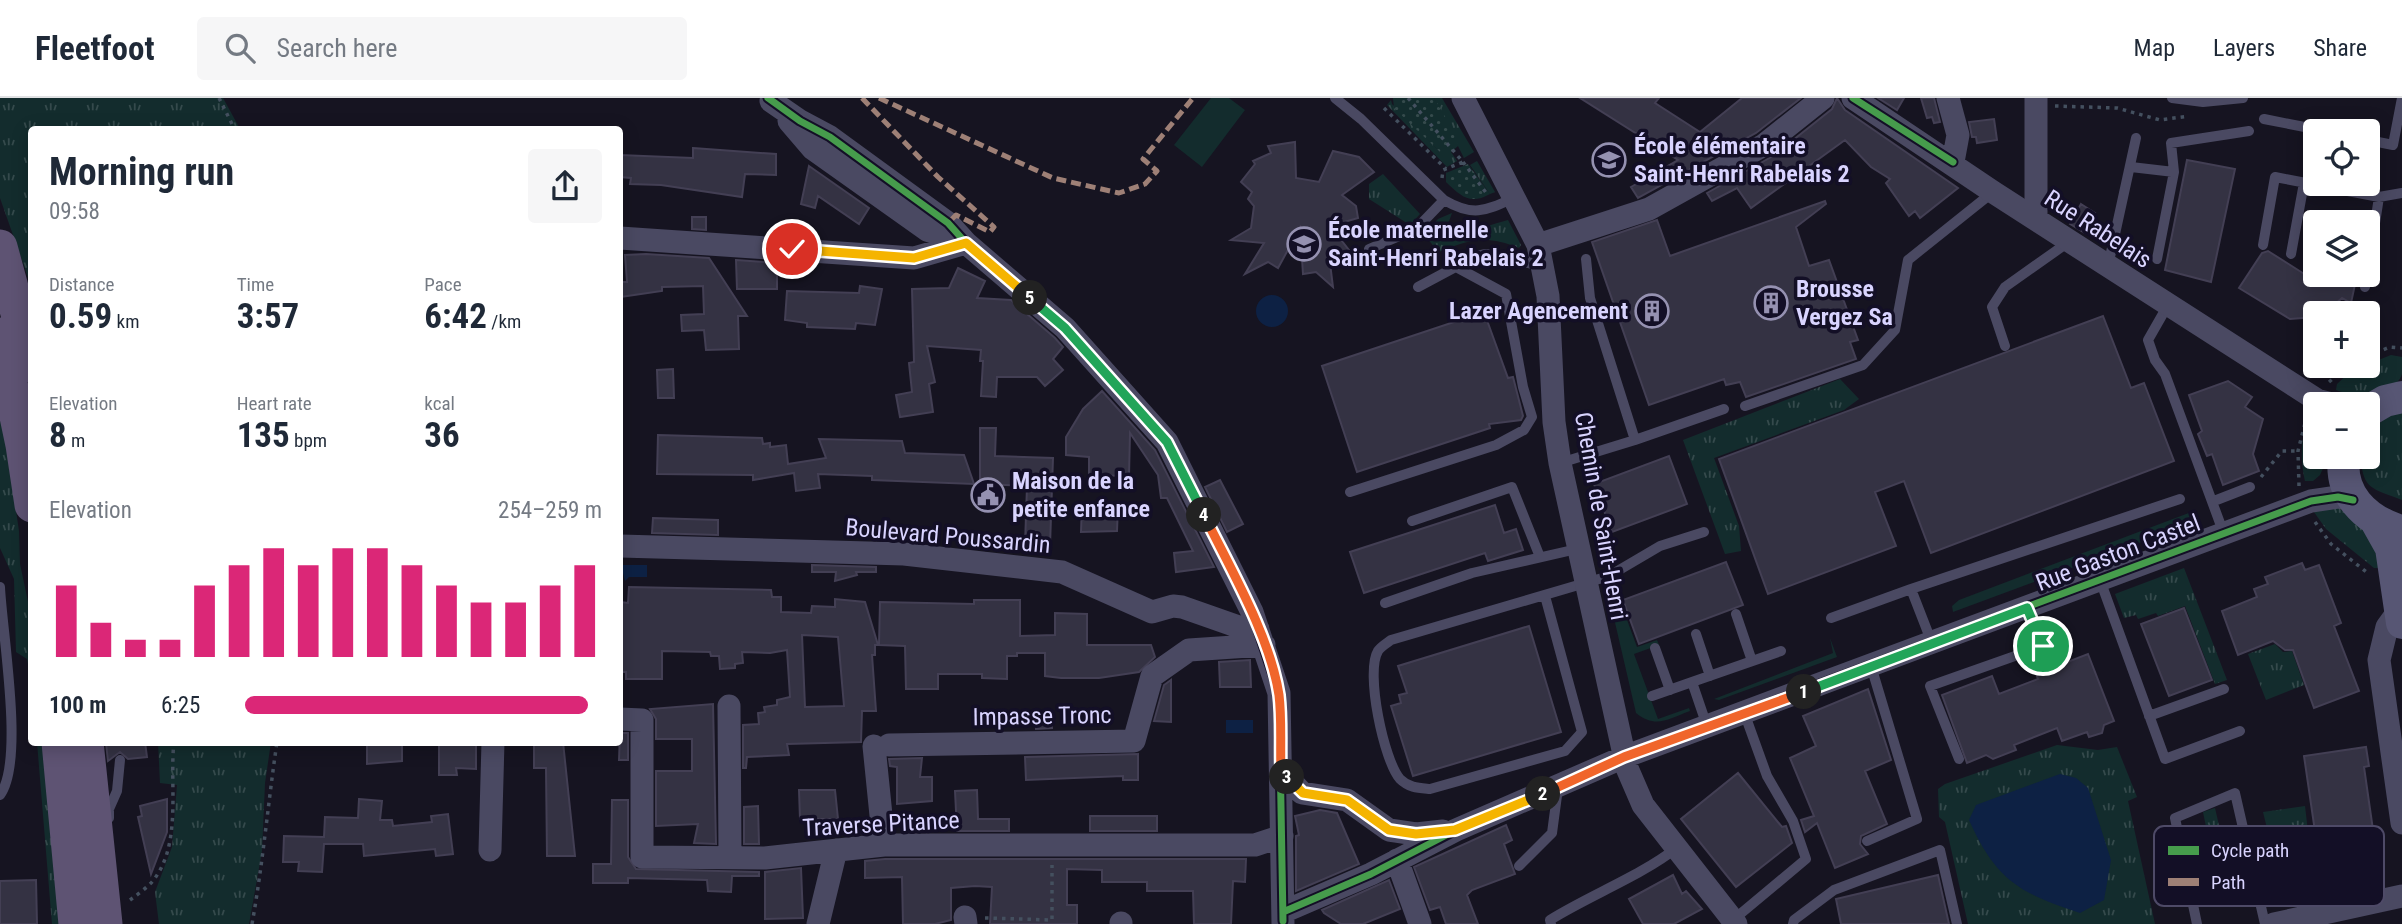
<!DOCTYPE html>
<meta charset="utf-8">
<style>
body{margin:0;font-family:"Roboto Condensed",sans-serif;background:#f6f6f7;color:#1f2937;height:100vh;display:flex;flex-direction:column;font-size:26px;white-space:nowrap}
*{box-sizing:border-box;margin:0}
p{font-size:23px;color:#747a83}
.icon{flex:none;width:38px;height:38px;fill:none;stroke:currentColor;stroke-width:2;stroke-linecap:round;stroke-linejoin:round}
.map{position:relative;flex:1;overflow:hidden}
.details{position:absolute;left:28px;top:28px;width:595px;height:620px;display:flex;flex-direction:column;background:#fff;border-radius:7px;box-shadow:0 4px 18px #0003}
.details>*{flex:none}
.fabs{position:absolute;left:2303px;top:21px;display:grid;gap:14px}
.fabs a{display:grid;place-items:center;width:77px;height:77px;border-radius:7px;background:#fff;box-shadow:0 4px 18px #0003;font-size:35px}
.pin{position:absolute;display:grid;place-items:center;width:60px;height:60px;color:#fff;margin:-30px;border:4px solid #fff;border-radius:50%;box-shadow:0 2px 7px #0007}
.km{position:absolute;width:35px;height:35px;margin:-18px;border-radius:50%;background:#222;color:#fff;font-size:19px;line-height:35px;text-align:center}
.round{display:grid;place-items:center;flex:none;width:74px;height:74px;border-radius:7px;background:#f6f6f7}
.summary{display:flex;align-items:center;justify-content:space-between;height:119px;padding:0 21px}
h1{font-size:38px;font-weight:700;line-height:52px}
.figures{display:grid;grid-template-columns:repeat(3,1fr);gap:10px;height:119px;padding:7px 21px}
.figures div{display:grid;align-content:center}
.figures b{font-size:35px;font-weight:700}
.figures small{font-size:19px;font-weight:400}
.figures p{font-size:19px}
.chart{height:196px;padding:14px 21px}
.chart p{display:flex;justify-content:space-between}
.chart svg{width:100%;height:126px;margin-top:7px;stroke:#db2777;stroke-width:6}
ul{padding:0 21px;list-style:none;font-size:23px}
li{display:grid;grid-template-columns:112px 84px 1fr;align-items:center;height:52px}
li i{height:18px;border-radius:9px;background:#db2777}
header{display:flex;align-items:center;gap:42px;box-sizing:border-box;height:98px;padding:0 35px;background:#fff;border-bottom:2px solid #e0e1e3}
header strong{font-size:33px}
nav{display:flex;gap:38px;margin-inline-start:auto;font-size:24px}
.search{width:490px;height:63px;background:#f6f6f7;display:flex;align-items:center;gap:18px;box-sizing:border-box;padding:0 24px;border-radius:7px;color:#747a83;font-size:26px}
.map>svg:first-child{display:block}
</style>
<header>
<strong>Fleetfoot</strong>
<div class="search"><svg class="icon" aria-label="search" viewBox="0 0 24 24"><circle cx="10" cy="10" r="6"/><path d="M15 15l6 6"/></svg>Search here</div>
<nav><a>Map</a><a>Layers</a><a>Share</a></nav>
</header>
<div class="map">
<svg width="2402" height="826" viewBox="0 0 2402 826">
<defs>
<pattern id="grass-tufts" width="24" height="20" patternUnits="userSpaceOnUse" patternTransform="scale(1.75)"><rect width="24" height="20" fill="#132c2d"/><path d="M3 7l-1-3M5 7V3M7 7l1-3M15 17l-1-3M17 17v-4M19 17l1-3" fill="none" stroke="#354a4c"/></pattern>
<pattern id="park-dots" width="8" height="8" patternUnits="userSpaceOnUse" patternTransform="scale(1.75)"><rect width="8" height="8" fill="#132c2d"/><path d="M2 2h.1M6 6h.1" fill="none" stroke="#354a4c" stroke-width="1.8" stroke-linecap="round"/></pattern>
</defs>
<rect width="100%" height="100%" fill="#161421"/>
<path fill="url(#grass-tufts)" d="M0 0H223L240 31 32 32 31 188 0 100Z
M1434 0H1442L1474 54 1464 60Z
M1391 2 1392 6 1440 54H1451L1457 63 1447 69 1387 7Z
M1477 63 1495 94 1490 96 1470 67Z
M1383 76 1420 116 1410 127 1369 101V86Z
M1452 115 1448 126C1476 135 1481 129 1508 122L1521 147 1519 150C1488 137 1469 141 1439 154L1424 137 1438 121Z
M2391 257 2402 259C2402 263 2402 271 2402 276 2396 297 2352 299 2336 292L2337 286 2351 273Z
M1840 281 1859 301 1844 312 1714 360 1739 428 1741 453 1725 456 1683 342Z
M0 307 19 433 20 466 31 518V582L27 561 16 554 14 481 0 450Z
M2402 313V402C2374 391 2362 392 2361 359H2368C2368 334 2378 320 2402 313Z
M2315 316V359H2328L2320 377 2313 383H2305C2300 362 2299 331 2315 316Z
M2329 406C2361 418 2370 440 2382 470H2374L2326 431 2314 414 2315 411Z
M2184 470 2227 582 2215 586 2185 508 2158 518 2156 515 2138 521 2136 517 2124 520 2115 496Z
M2275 546 2283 554 2292 553 2304 587 2266 602 2248 556Z
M37 644H43L63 826H52Z
M158 644H271L265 685 262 753 249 826H159L155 794 172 749 177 687 160 685Z
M2057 647 2098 652 2117 649 2137 699 2128 703 2155 826H1968L1945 724 1939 719 1938 691 1945 686Z
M2305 708 2309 743 2272 750 2263 714Z
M2215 710 2235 798 2221 801 2203 714Z"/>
<path fill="url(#park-dots)" d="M1393 0H1434L1457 39 1458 48 1451 54H1440L1394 10Z
M1468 66 1490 96C1470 107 1462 99 1446 84V75Z"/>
<path fill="#132c2d" d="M1211 0H1229L1245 12 1202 69 1174 47Z
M2194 413 2198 423 1953 514 1952 508 1959 502Z
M1619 500 1637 549 1657 542 1659 547 1634 556 1658 621 1689 610 1690 613C1668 621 1656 631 1636 615L1610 503Z
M1830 540 1837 559 1719 602 1714 601 1833 555Z"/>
<path fill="#0d2144" d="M1256 213a16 16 0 1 1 32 0a16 16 0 1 1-32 0Z
M621 467H647V479H629L625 483Z
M1226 622H1253V635H1226Z
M2060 676 2076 680 2088 690 2111 762 2104 802 2080 815C2019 795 1996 782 1969 722L1976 707Z"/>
<path fill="#343243" stroke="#433f54" stroke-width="2" fill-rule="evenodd" d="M1580 0H1659L1655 5 1700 34 1742 0H1801L1756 35 1638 100 1631 89 1678 62Z
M1837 0 1845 12 1958 90 1920 120 1915 113 1909 118 1886 85 1890 81 1871 69 1845 42 1751 110 1737 90 1712 103 1707 95 1773 58 1832 11Z
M1878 0H1904L1897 12Z
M1921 0H1934L1940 24 1934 25 1932 19 1927 20Z
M1994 21 1997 42 1977 45 1976 39H1972L1969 24Z
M1295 44 1296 80 1319 84 1333 53 1359 59 1374 74 1342 97 1356 108 1358 120 1344 124 1342 143 1359 165 1329 157 1333 189 1316 174 1303 176 1300 130 1278 170 1268 164 1245 176 1264 145 1231 142 1251 130 1254 108 1248 101 1252 94 1241 84 1255 66 1253 63 1271 55 1268 48Z
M693 50 776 56V77L745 76 742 99 661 87 630 86 631 80 620 79V57L693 60Z
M2187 62 2235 71 2211 184 2165 172Z
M809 68 869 110 859 126 818 98 815 110 801 106Z
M1825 103 1826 106 1796 129 1809 168 1829 162 1858 242 1850 244 1856 261 1746 299 1740 284 1726 287 1724 281 1649 307 1592 144 1657 122 1670 158Z
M2081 106 2095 115 2085 135 2070 126Z
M692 119H706V132L692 131Z
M2268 153 2309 179V177H2357L2351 205 2342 200 2325 215H2315V219L2290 221 2239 190 2262 155Z
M646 156 709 160 747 218H738L739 251 706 252 704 232 682 233 681 217 704 216 703 188 662 189V193L620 199V184H627L625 157Z
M736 162 777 165V191H737Z
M958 170 985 183 977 200 1011 202 1055 240 1063 249 1053 261 1063 272 1045 288 1037 279H997L996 299 981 298 983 263H980L981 252 927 248 935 284 929 286 933 314 900 319 896 297 912 294 909 265 914 264 912 191 949 190Z
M860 188 882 191 875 227 856 225 855 231 807 229V225L785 222 787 193 859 195Z
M1484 214 1508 280 1513 279 1523 318 1521 322 1489 326 1490 330 1357 374 1322 268Z
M2103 218 2131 290 2144 285 2174 363 1931 455 1904 383 1875 394 1896 448 1768 496 1719 361Z
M673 271 674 300H658L657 272Z
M2228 283 2252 299 2245 309 2263 321 2253 356 2259 373 2223 387 2212 356 2207 358 2198 336 2202 333 2189 297Z
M1102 293 1155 352 1214 469 1176 474 1174 455 1193 453 1167 400H1161L1158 377 1130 335 1129 378 1089 377V359L1066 357V339L1083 311Z
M980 330H996L995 358 1053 360 1050 448 1025 447 1027 388 980 386Z
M658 337 762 340 763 346 770 345V349L786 347 788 366 826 360 819 341 902 343 905 355 964 357 974 386 872 382V378L818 376 820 390 796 393 794 375 753 382V377L657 376Z
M1669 358 1687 406 1612 434 1594 386Z
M1220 382 1243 426 1227 434 1205 389Z
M1082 407 1118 408 1117 433 1081 434Z
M1495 407 1504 435 1516 431 1523 452 1488 463 1485 455 1364 495 1350 454Z
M653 420 718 422V437L652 435Z
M1726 464 1743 507 1639 546 1623 502Z
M2302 465 2305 472 2319 467 2341 525 2334 528 2359 593 2314 610 2293 552H2285L2273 543 2238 557 2222 513 2257 499 2254 491 2268 486 2265 479Z
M812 467 876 469V474H856L857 477 835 483 836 474H812Z
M629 489 771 492 772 499H781V514L811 515 812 508 835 509V501L865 504 878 547H875V557H872L876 613H862L861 644 787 646 789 657 747 659 746 670H743V627L759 626 758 615 765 614 764 609 777 607V602L790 599 787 552 770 555 742 554 743 565 735 566V570L720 571 719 558H711L710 554 662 553V581H626V574H620V504L628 505ZM802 537 838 539 844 608 805 609Z
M974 502H1020V538L1055 537V515L1087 516V547H1151L1155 559 1139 574 1099 580H1061L1045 578V555H1017V558H1007V581L982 580V576H938V591H906L905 548 879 547 880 504 974 506Z
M2184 510 2212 582 2169 598 2141 526Z
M1529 528 1561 634 1413 678 1391 608 1401 605 1399 597 1407 595 1398 568Z
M2088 556 2114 623 2104 627 2102 635 2089 639 2087 634 2062 643 2057 630 2014 647 2016 652 1993 661 1986 657 1967 665 1942 597 1992 578 1999 596 2038 581 2036 576Z
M1250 562 1251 589H1220L1219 564Z
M1171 582V624L1154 623 1164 587Z
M1868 591 1891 662 1865 673 1887 726 1861 738 1860 746 1868 756 1835 770 1817 725 1805 734 1801 722 1814 718 1790 660 1816 648 1803 618Z
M713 606 716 746 694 745 698 726 656 728V673H692V641H656V621L650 611Z
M1035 619H1051L1052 630 1036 631Z
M620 635H628V662H619Z
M145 644 147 659 128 661 120 654 108 663 106 645Z
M367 644H402V663L367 666Z
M439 644H476V671L456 670 457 677H439Z
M534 644H563L575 758H547L546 670H534Z
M2366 649 2369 668 2364 669 2375 746 2318 754 2304 658Z
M1138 656V682H1123V678L1026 682 1025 659Z
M922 660 920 679H932V703L897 706V669L890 668 889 661Z
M1738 675 1782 729 1786 728 1792 745 1736 789 1681 721Z
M799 692H835L838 721H800Z
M977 692 978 721H1009V733H957L955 693Z
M167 701V734L151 776 138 719 142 718 140 708Z
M359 701 382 703 380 722H392L393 728 432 724 431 718 448 716 453 756 436 758 435 751 364 758 363 746H324L322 774 298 773 299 764H283L284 738 324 739 325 719 358 720Z
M612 702H628V759L636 771 759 774V778H732L731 794 708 793 707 782 628 780V785H593V766H611Z
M758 708 759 746H744V709Z
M1320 712 1337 715 1359 766 1296 793V738L1299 737 1295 718Z
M1090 718H1157V733H1090Z
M850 721H867L869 735 851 736Z
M1506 727 1512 742 1504 746 1515 776 1472 792 1467 797 1478 826H1446L1440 809 1430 812 1414 769Z
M885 761H1246L1245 784 1233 783 1231 826H1194L1193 793H1147V784H1102V772L1067 771V807H1077V826H990L992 789 975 788 951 790V822L935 826H903L902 779 865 780V763Z
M801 770 803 820 765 821V774Z
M1673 777 1682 796 1686 793 1702 811 1674 826H1643L1629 801Z
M1938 777 1949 826H1841L1836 801Z
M36 782 37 826H0V783Z
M1389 782 1400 811 1363 826H1341L1324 815 1322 812Z"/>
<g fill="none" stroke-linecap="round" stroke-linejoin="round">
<path stroke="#44505f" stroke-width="3.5" stroke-dasharray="3.5 5" stroke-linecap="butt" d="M219 0 235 32
M1408 0 1463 64 1443 72 1442 80
M2055 8 2117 10 2160 22 2189 18
M1384 10 1446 71
M1463 64 1487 96
M2368 258 2390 249 2402 250
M2329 284 2348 268
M2261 379 2282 353H2298
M2299 388 2298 353 2307 317
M2315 424 2331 446 2369 476
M130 802C137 797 145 791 151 785 183 749 169 687 174 644
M985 820 1052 822V767
M252 826C263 765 268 705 277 644"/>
<path stroke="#4a4962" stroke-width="10" d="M1335 0 1361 21 1444 102C1473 119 1485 113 1514 100
M2172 0 2203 4 2243 0
M2264 21 2325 33
M2368 42 2393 47 2402 0
M2131 69 2174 74 2171 45 2249 33
M2263 147 2275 79 2379 99 2402 95
M1369 151 1416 131 1444 102
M2291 156 2304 85
M2157 161 2174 74
M2108 168 2136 40
M2368 171 2379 99
M1418 189 1476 158 1486 156 1542 168
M2365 189 2367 177
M2168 207 2148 242 2155 262 2165 276 2224 436
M2005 248 1992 209 2005 189 2070 143
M1745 308 1863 267 1895 232 1908 162 1993 94
M1635 342 1724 311
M1560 365 1635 342 1590 200 1586 161
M1350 394 1496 347 1524 332 1532 319 1523 289 1506 196 1458 170
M2214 403 2250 389
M1412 423 1512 389 1540 459
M2100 482 2165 661 2240 633
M0 489C2 535 25 663 0 697
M1545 498 1582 634 1565 653 1430 691C1419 690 1409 690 1400 681 1384 663 1365 574 1378 553 1380 549 1387 545 1391 542L1609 478 1660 448 1704 434
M1385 505 1472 475 1577 451
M1736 516 1752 563
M1831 520 1911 491
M1696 536 1710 578
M1932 545 1911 491 2180 401
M1655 550 1670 592
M1652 598 1692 584
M2149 618 2224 591
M1707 628 1692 584 1781 553
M1959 661 1930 588 2043 548 2027 510
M109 720V711L117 693 120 662
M1867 743 1917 721 1871 568
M1519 768 1552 735 1558 690
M2254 776 2307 766
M1733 822 1806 761 1793 723 1767 678 1745 617
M1551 826 1550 822C1592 796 1639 779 1678 749
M1793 826 1794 822 1834 792 1940 752 1957 826
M2197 826 2175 720 2235 695 2265 826"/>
<path stroke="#4a4962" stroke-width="23" d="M1463 0 1538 147 1548 198 1554 324 1560 365 1627 670 1643 707 1736 826
M1853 0 1993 94 2317 302 2332 306
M1948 0 1958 37 1953 64
M771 3 800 23 830 39 948 125 966 145 1065 230 1167 344 1252 514 1279 595 1283 826
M789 23 813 51 927 132 963 144
M2036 121V0
M620 140 914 160 966 145
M1538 147 1649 111 1764 47 1823 0
M620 448 904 456 1062 474 1152 514 1173 508 1182 509 1239 529 1258 531
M2400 511 2387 529 2379 562 2402 725
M729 608 730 758
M620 621 642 622V759L765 760 884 747H1255L1282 738
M889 647 1134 643 1152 578 1189 552 1264 547
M874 648 884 747
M1281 673 1302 695 1347 702 1389 732 1416 736 1443 733
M490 752 493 644
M1397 762 1420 826
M1283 814 1371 776 1456 732 1624 659 2311 403 2338 399 2353 402
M965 819 966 826
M818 826 836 752
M1121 826V825
M2274 826 2402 798"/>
<path stroke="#575674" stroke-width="32" d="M2368 313 2385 303 2402 299
M2344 359C2339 396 2365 421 2398 432
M2377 425 2391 450 2402 525"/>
<path stroke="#5e5373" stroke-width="35" d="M0 149 32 267
M0 237 23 347 32 407
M59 644 76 826
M86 644 105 826"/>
<path stroke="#9e8076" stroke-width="5" stroke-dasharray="10 5" stroke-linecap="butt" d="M862 0 938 79 994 129 990 134 956 117 948 125
M879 0 1053 80 1119 95 1145 86 1157 73 1143 61 1193 0"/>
<defs>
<path id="cycleway" d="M768 0 800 23 830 39 948 125 966 145 1065 230 1167 344 1252 514 1279 595 1283 823
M1853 0 1953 64
M1283 814 1371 776 1456 732 1624 659 2311 403 2338 399 2353 402"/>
</defs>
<use href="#cycleway" stroke="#130f26" stroke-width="11"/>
<use href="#cycleway" stroke="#469c4c" stroke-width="7"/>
</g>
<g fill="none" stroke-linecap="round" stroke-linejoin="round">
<defs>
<path id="split-1" d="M1804 594 2027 510 2043 548"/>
<path id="split-2" d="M1543 696 1624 659 1804 594"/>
<path id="split-3" d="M1287 679 1303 695 1347 702 1389 732 1416 736 1455 732 1543 696"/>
<path id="split-4" d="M1204 417C1230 470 1270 538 1279 597 1282 621 1280 648 1281 673L1287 679"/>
<path id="split-5" d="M1030 200 1065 230 1167 344 1204 417"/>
<path id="split-6" d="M792 151 914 160 966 145 1030 200"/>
</defs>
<use href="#split-1" stroke="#fff" stroke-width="14"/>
<use href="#split-2" stroke="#fff" stroke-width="14"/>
<use href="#split-3" stroke="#fff" stroke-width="14"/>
<use href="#split-4" stroke="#fff" stroke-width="14"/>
<use href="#split-5" stroke="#fff" stroke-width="14"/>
<use href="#split-6" stroke="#fff" stroke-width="14"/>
<use href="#split-1" stroke="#22a559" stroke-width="9"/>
<use href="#split-2" stroke="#f0652b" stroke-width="9"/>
<use href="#split-3" stroke="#f5b400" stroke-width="9"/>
<use href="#split-4" stroke="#f0652b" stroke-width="9"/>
<use href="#split-5" stroke="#22a559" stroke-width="9"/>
<use href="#split-6" stroke="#f5b400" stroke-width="9"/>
</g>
<defs>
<symbol id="school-ring" viewBox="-11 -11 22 22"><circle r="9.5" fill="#130f26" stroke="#9591b1" stroke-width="1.5"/><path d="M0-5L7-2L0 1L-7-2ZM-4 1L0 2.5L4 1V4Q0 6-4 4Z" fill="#9591b1"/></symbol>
<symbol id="building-ring" viewBox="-11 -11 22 22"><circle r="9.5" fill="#130f26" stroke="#9591b1" stroke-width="1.5"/><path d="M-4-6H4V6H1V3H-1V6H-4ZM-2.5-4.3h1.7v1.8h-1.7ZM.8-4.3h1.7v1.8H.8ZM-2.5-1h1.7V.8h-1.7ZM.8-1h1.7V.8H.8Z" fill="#9591b1"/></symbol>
<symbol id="civic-ring" viewBox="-11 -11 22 22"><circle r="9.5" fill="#130f26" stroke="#9591b1" stroke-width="1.5"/><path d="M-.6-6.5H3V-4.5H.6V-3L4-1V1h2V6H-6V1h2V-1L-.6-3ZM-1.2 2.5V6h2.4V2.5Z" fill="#9591b1"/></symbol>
</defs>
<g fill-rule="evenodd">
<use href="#school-ring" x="1590" y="43" width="38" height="38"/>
<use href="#school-ring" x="1285" y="127" width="38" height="38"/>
<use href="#building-ring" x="1752" y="186" width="38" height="38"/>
<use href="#building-ring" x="1633" y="194" width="38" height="38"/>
<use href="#civic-ring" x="969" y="378" width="38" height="38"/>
</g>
<g text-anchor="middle" stroke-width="7" stroke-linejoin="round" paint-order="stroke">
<g font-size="24" font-weight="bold" fill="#d9d4ff" stroke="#130f26" text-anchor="start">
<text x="1634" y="56">École élémentaire<tspan x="1634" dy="28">Saint-Henri Rabelais 2</tspan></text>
<text x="1328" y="140">École maternelle<tspan x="1328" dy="28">Saint-Henri Rabelais 2</tspan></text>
<text x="1796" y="199">Brousse<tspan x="1796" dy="28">Vergez Sa</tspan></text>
<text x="1628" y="221" text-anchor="end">Lazer Agencement</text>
<text x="1012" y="391">Maison de la<tspan x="1012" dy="28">petite enfance</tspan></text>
</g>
<g font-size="24" fill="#d9d4ff" stroke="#130f26">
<text transform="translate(2098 131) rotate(33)" y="8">Rue Rabelais</text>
<text transform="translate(1601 418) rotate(80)" y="8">Chemin de Saint-Henri</text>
<text transform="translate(948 438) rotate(5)" y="8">Boulevard Poussardin</text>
<text transform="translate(2118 455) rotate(-21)" y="8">Rue Gaston Castel</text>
<text transform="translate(1042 618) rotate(-1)" y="8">Impasse Tronc</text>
<text transform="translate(881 726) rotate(-3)" y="8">Traverse Pitance</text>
</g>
</g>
<rect x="2154" y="728" width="230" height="80" rx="10" fill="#130f26" stroke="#4e4a67" stroke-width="2"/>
<rect x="2168" y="748" width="31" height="9" fill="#469c4c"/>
<rect x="2168" y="780" width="31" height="8" fill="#9e8076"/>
<g font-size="19" fill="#d9d4ff">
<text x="2211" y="759">Cycle path</text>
<text x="2211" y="791">Path</text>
</g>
</svg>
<div class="fabs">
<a><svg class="icon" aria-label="locate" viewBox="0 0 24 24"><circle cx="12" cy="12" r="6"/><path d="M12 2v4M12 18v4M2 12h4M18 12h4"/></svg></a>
<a><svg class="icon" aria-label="layers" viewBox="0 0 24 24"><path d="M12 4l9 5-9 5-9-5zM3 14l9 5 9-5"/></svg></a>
<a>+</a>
<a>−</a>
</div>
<div class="pin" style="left:2043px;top:548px;background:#1e9e55"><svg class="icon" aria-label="arrive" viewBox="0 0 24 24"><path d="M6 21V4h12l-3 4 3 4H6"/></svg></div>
<div class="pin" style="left:792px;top:151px;background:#d93025"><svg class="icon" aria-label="check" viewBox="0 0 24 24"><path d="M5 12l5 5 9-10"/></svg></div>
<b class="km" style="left:1804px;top:594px">1</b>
<b class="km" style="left:1543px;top:696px">2</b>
<b class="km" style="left:1287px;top:679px">3</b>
<b class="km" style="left:1204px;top:417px">4</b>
<b class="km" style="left:1030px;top:200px">5</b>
<section class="details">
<div class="summary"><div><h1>Morning run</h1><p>09:58</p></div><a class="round"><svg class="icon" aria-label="share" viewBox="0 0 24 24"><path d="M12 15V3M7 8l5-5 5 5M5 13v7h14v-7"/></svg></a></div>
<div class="figures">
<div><p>Distance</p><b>0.59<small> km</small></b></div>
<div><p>Time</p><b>3:57</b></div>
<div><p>Pace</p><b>6:42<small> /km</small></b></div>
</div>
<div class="figures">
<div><p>Elevation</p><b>8<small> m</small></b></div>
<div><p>Heart rate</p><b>135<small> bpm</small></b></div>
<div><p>kcal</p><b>36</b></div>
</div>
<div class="chart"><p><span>Elevation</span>254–259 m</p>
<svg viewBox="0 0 160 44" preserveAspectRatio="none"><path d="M5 44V19M15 44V32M25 44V38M35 44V38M45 44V19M55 44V12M65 44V6M75 44V12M85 44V6M95 44V6M105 44V12M115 44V19M125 44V25M135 44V25M145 44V19M155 44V12"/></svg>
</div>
<ul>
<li><b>100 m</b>6:25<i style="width:96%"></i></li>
</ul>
</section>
</div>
